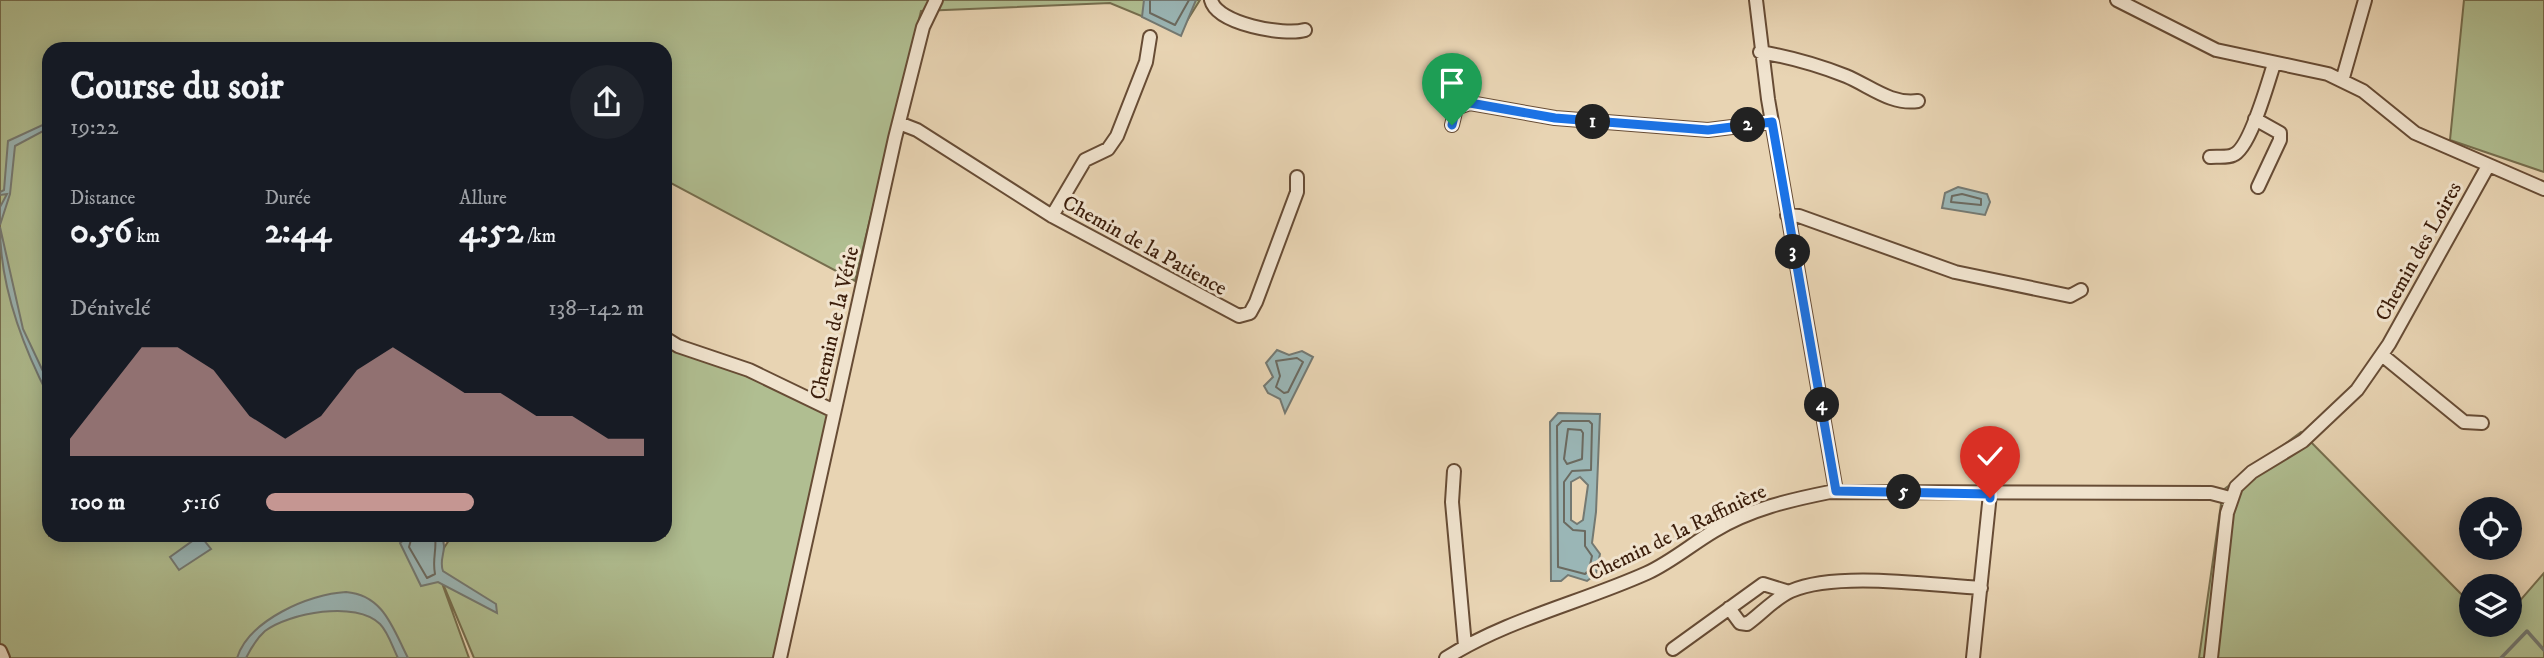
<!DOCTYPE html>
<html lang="fr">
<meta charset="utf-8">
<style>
body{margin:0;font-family:"IM FELL DW Pica",serif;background:#20242c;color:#f1f3f6;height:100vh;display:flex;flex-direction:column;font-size:26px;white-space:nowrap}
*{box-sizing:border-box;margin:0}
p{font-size:23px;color:#9ea1a6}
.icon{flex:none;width:38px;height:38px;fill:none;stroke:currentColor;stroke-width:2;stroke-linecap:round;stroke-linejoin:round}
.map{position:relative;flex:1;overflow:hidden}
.drawer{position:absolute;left:42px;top:42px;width:630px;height:500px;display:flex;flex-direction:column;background:#171b24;border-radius:21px;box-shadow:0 4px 18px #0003}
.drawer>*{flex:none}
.buttons{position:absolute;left:2459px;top:497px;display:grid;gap:14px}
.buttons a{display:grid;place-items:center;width:63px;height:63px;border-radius:50%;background:#171b24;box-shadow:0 4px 18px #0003;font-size:35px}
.pin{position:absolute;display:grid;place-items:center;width:60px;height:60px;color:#fff;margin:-72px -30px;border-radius:50% 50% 50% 0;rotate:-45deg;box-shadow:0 0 7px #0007}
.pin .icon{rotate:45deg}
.km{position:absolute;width:35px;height:35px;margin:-18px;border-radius:50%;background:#222;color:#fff;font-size:19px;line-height:35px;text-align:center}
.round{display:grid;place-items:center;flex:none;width:74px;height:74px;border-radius:37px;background:#20242c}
.headline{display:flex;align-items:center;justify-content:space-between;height:119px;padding:0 28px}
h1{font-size:38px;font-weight:800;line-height:52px}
.stats{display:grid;grid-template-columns:repeat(3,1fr);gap:10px;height:119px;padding:7px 28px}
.stats div{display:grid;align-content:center}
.stats b{font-size:35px;font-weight:800}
.stats small{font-size:19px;font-weight:400}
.stats p{font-size:19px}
.chart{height:196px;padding:14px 28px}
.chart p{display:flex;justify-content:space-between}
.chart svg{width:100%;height:126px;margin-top:7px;fill:#c59692;opacity:.7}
ul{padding:0 28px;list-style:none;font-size:23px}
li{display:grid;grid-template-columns:112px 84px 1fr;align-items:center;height:52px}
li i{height:18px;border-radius:9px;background:#c59692}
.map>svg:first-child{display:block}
</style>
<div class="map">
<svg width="2544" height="658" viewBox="0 0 2544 658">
<rect width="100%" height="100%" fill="#e8d4b3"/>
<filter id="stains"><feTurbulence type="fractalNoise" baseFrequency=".00286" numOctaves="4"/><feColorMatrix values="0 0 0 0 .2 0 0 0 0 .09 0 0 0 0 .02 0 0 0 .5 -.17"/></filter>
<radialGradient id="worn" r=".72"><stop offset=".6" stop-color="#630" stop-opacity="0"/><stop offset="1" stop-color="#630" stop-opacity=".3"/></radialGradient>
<path fill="#b0be91" stroke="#766e4e" stroke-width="2" d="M0 0H1200L1180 32 1110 3 921 11 855 281 665 180V49H49V536H427L435 562 451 537 523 540 524 536H665V339L828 413 774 658H474L438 572 469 658H0Z
M2464 0H2544V172L2450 140Z
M2301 432 2471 604V625H2492L2495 628 2499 625H2510V612L2544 573V658H2199L2223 490Z"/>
<path fill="#9ab6b6" stroke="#747972" stroke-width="2" fill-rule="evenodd" d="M1144 0H1196L1181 36 1142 17Z
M49 122V128L15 146 10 194 0 225V207L7 194 0 195V192L4 190 8 141Z
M1958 187 1987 194 1990 202 1985 215 1942 208 1945 193Z
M0 227 23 329 49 384V397C22 345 0 287 0 227Z
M1277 350 1289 355 1302 351 1313 357 1285 413 1280 399 1268 393 1264 386 1273 377 1266 363Z
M1558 413 1600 414 1596 512 1592 543 1600 554 1596 574 1587 581 1568 575 1561 581H1551L1550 422ZM1580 477 1588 485 1583 520 1577 524 1571 520V482Z
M409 536H441C449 549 438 558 443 571L496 604 497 613 438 582 421 586 400 543Z
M198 537 203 539 211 549 179 570 170 557Z
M346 592C384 595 393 629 408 658H398C393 648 388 632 380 624 356 600 289 613 265 631 256 639 251 648 246 658H237C249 620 309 594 346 592Z"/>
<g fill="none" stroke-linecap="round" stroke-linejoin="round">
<path stroke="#6b6a60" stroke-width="2" d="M1150 0V13L1175 25 1189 0
M1962 194 1981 199V205L1951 202 1952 196Z
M1297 358 1303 362 1288 392 1284 393 1276 387 1280 376 1276 361Z
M1562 421H1589L1592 424 1591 470 1572 471 1564 482V522L1573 530 1585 531V546L1592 556 1589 570 1585 574 1558 567 1557 426Z
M1568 429 1581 430 1583 433 1582 459 1567 464 1564 459Z
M412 536 409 547 427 578 435 574C432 559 437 551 435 536"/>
<path stroke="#747972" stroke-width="3.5" d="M2501 658 2527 631 2544 650"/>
<defs>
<path id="minor" d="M1211 0C1217 24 1284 36 1305 30
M1756 0 1768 99 1836 491
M2117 0 2216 50 2328 74 2363 91 2415 133 2544 189
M1760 52C1790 57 1818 65 1846 76 1870 86 1891 105 1918 101
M2342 81 2365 0
M2255 119 2280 133V140L2258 187
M899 123 917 130 1052 216 1239 316 1250 313 1256 302 1297 192V177
M1452 125 1456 108 1470 103 1555 118 1708 130 1772 122
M2210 157C2217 156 2227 158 2233 155 2250 149 2268 82 2274 64
M1787 215 1799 216 1955 272 2070 296 2081 290
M1052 216 1085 160 1108 149 1117 136 1146 62 1150 37
M665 338 678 346 749 370 834 411
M2382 355 2464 422 2482 423
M1454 471 1452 502 1465 646
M1729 608 1740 623 1747 624C1761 614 1775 598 1791 591 1836 571 1930 585 1981 588
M1673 649 1763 584 1789 592
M0 651 3 658
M780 658 895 138 923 27 936 0
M1446 658C1508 619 1580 603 1647 573 1671 562 1692 544 1714 531 1750 509 1790 500 1830 492L2211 493 2230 498
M1973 658 1990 494
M2211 658 2227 513 2236 487 2252 472 2303 441 2357 390 2389 344 2488 166"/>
</defs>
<use href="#minor" stroke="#674c35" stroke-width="16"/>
<use href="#minor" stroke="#f0e3ce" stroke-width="12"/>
</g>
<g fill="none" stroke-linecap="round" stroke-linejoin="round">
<defs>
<path id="route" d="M1452 125 1456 108 1470 103 1555 118 1708 130 1772 122 1836 491 1990 494V498"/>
</defs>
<use href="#route" stroke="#fff" stroke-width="14"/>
<use href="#route" stroke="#1a73e8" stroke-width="9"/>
</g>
<g text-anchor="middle" stroke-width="6" stroke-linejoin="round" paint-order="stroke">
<g font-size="21" fill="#3c1e0b" stroke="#f0e3ce">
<text transform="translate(1145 245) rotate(29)" y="7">Chemin de la Patience</text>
<text transform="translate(2418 251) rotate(-61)" y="7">Chemin des Loires</text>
<text transform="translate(834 323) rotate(-77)" y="7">Chemin de la Vérie</text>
<text transform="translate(1677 532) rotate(-26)" y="7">Chemin de la Raffinière</text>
</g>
</g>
<rect width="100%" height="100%" filter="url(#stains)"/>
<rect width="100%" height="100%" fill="url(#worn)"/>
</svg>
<div class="buttons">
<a><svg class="icon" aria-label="locate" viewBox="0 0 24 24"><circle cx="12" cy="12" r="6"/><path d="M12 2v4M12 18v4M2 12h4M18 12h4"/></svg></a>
<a><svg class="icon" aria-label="layers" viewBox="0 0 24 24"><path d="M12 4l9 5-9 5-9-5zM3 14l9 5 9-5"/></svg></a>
</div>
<div class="pin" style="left:1452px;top:125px;background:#1e9e55"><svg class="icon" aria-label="arrive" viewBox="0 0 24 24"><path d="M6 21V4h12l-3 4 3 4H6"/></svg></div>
<div class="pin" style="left:1990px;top:498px;background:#d93025"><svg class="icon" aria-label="check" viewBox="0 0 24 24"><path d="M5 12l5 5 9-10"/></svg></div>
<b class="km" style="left:1593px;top:122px">1</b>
<b class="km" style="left:1748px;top:125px">2</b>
<b class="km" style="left:1793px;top:252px">3</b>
<b class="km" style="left:1822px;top:405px">4</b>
<b class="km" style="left:1904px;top:492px">5</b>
<section class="drawer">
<div class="headline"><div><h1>Course du soir</h1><p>19:22</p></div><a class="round"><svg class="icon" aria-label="share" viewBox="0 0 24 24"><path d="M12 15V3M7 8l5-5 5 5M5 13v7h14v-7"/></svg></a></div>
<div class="stats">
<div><p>Distance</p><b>0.56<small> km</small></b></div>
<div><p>Durée</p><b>2:44</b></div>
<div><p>Allure</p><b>4:52<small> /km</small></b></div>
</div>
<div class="chart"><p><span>Dénivelé</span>138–142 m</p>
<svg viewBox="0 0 160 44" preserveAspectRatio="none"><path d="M0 44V38L10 22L20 6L30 6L40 14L50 30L60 38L70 30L80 14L90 6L100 14L110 22L120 22L130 30L140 30L150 38L160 38V44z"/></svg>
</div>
<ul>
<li><b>100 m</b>5:16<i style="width:55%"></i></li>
</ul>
</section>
</div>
